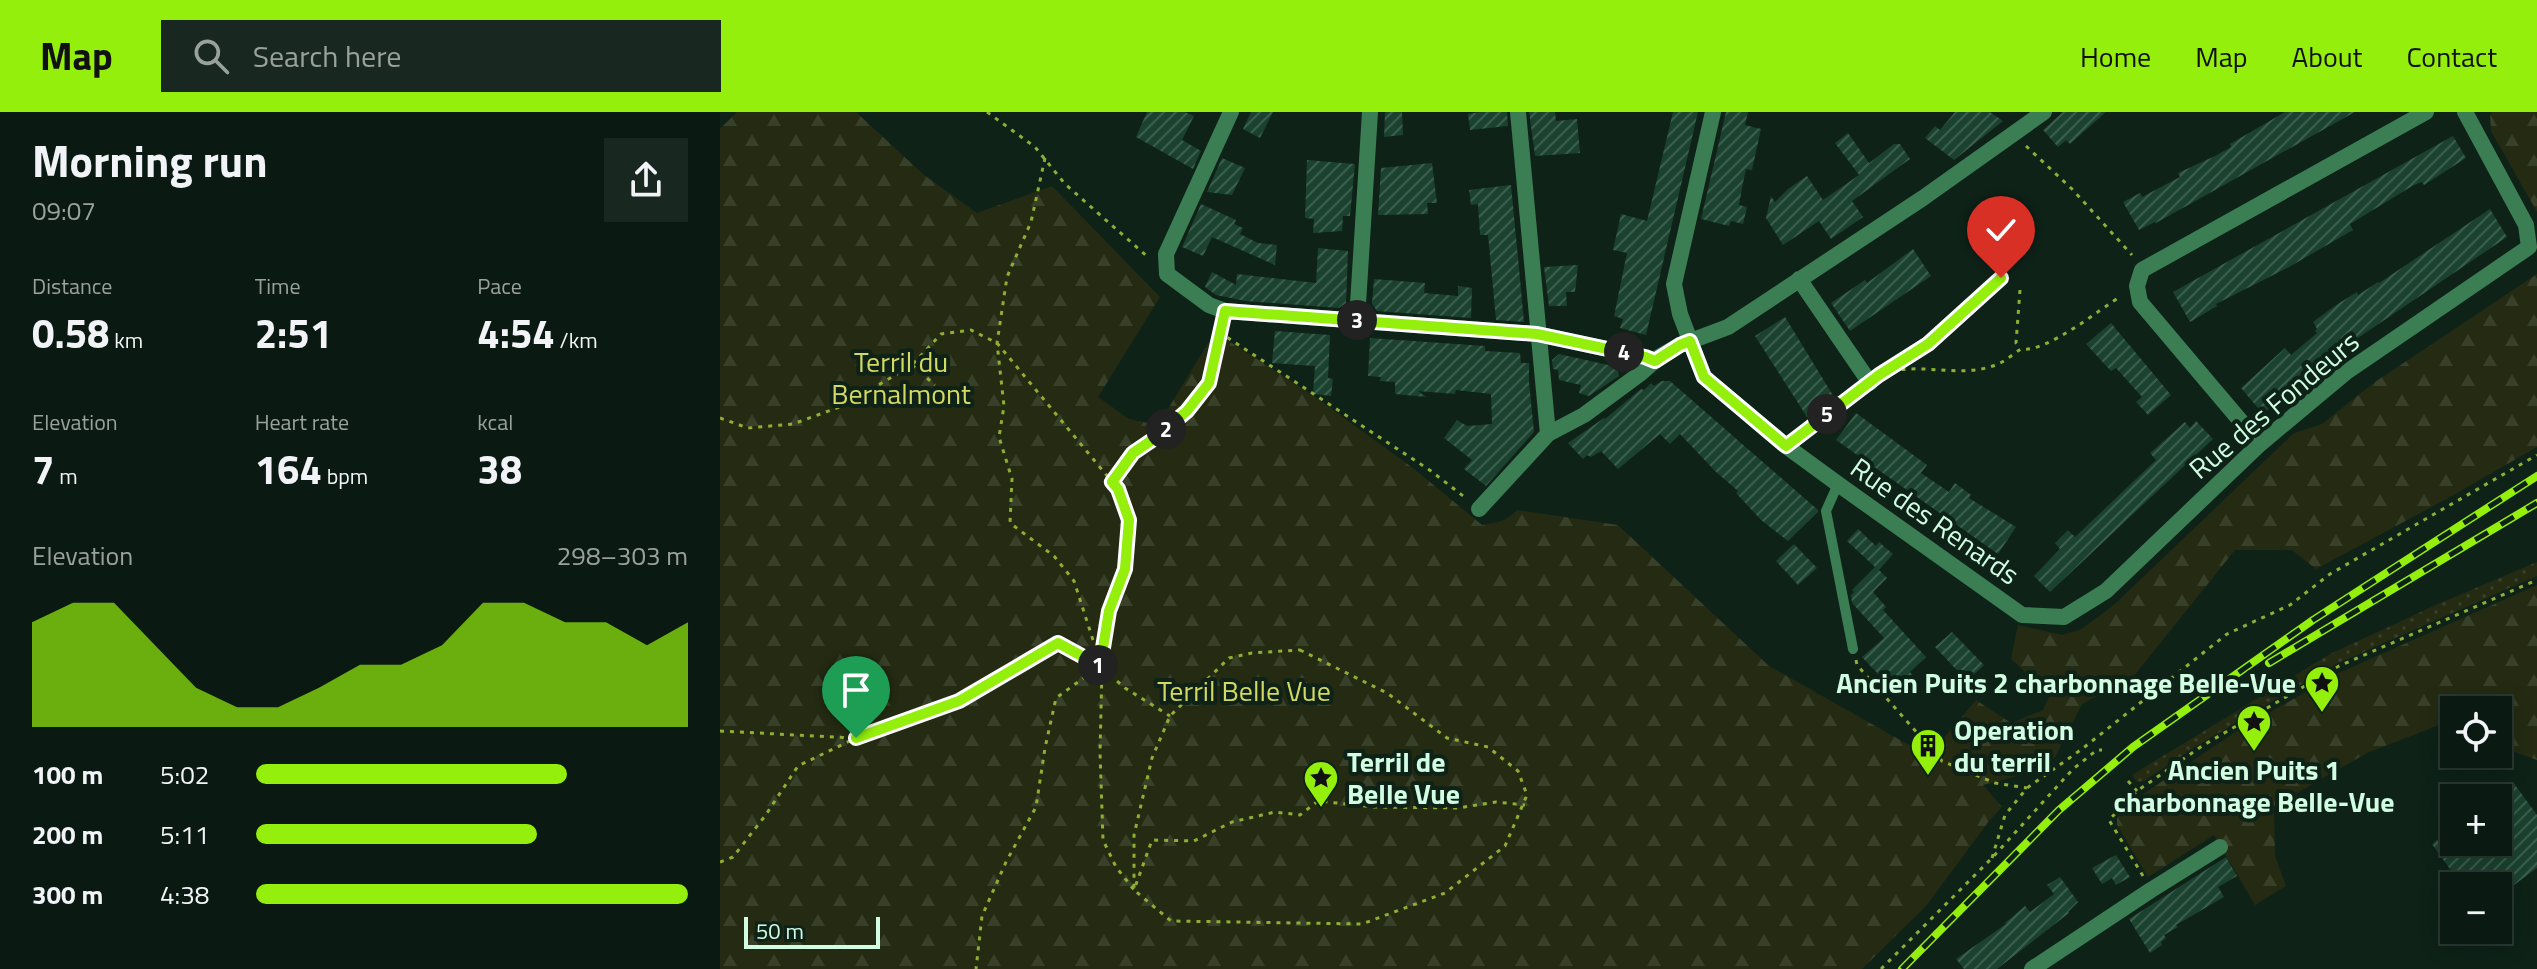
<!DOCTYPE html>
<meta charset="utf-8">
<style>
body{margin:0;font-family:"Titillium Web",sans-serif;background:#182720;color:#f1f3f6;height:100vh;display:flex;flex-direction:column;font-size:30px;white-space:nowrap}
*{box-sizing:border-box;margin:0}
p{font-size:26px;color:#99a19f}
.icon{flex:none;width:44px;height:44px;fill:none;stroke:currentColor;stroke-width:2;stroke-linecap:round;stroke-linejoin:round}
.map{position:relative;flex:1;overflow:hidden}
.side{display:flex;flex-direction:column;background:#0a1a12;width:720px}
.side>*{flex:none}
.buttons{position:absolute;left:1720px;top:584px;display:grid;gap:16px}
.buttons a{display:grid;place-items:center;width:72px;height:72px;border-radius:0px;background:#0a1a12;box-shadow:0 4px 20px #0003,0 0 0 2px #2a3832;font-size:40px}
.scale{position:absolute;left:24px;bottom:20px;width:136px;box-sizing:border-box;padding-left:8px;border:4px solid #d1fde3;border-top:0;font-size:22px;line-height:28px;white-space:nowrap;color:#d1fde3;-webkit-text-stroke:6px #0e2218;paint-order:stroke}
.pin{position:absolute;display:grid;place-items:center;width:68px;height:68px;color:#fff;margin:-82px -34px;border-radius:50% 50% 50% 0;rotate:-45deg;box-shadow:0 0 8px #0007}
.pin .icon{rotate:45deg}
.km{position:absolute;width:40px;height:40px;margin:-20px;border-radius:50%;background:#222;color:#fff;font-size:22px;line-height:40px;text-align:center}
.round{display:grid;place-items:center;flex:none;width:84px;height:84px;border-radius:0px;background:#182720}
.head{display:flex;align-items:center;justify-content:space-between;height:136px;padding:0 32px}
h1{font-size:44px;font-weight:700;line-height:60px}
.stats{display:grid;grid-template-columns:repeat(3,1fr);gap:12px;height:136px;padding:8px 32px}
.stats div{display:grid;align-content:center}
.stats b{font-size:40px;font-weight:700}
.stats small{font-size:22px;font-weight:400}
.stats p{font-size:22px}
.chart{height:224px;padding:16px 32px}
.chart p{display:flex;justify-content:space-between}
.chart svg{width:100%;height:144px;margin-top:8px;fill:#93ef0b;opacity:.7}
ul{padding:0 32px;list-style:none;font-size:26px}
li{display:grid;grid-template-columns:128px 96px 1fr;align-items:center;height:60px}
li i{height:20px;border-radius:10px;background:#93ef0b}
header{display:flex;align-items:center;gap:48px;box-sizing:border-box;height:112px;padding:0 40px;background:#93ef0b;color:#111}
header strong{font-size:38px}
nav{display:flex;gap:44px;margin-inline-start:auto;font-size:28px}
.search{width:560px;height:72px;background:#182720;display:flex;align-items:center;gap:20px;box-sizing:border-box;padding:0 28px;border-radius:0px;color:#99a19f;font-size:30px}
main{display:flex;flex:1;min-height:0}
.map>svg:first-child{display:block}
</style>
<header>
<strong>Map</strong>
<div class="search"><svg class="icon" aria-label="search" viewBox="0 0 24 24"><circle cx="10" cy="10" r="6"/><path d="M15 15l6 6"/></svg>Search here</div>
<nav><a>Home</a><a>Map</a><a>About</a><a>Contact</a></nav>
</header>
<main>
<section class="side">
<div class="head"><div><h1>Morning run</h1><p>09:07</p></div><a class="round"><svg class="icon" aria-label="share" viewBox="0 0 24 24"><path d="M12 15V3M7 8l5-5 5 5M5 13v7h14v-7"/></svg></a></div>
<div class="stats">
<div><p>Distance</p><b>0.58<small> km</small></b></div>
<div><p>Time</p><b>2:51</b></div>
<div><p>Pace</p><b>4:54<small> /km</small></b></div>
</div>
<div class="stats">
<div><p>Elevation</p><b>7<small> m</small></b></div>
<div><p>Heart rate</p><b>164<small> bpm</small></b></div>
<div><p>kcal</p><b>38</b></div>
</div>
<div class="chart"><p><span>Elevation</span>298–303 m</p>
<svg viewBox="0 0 160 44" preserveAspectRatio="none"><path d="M0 44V12L10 6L20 6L30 19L40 32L50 38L60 38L70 32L80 25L90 25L100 19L110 6L120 6L130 12L140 12L150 19L160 12V44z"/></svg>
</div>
<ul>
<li><b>100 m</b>5:02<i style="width:72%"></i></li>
<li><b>200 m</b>5:11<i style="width:65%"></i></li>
<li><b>300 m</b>4:38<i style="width:100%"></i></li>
</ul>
</section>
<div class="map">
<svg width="1817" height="857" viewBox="0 0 1817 857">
<defs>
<pattern id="grass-dots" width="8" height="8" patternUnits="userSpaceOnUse" patternTransform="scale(2)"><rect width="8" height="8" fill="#242b12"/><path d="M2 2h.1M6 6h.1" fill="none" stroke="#384029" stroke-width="1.8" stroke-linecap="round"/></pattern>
<pattern id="forest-firs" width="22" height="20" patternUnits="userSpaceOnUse" patternTransform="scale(2)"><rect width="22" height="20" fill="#242b12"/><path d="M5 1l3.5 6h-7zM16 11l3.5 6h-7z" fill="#384029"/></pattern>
<pattern id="building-hatch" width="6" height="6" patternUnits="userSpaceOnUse" patternTransform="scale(2)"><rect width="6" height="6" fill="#1b422f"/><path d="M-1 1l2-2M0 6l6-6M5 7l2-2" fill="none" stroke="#3b5e4d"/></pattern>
</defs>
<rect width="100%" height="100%" fill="#0e2218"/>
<path fill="url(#grass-dots)" d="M1817 450V464L1616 552 1475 635 1424 669 1417 670 1412 663 1610 542 1718 492Z"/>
<path fill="url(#forest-firs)" d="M17 0H136L204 63 257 101 332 74 440 185 378 285 409 307 438 313 495 220 594 284 693 356 762 413C776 411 788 409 797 398L898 413 1049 554 1203 641 1218 633 1256 588 1291 611 1323 598 1330 583 1291 547 1298 513 1342 523 1362 517 1395 492 1574 321 1602 312 1655 270 1817 162V335L1730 385 1596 457 1572 438H1515L1413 565 1362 592 1335 645 1321 658 1263 673 1282 695 1269 709 1206 794 1142 857H0V17Z
M1772 0H1817V100L1771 19 1770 4Z
M1817 473V648L1778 634V598H1734V618L1719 613 1647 641 1554 694 1555 744 1566 774 1535 793 1494 723 1428 765 1397 713V706L1419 685 1517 619 1621 560Z"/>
<path fill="url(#building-hatch)" d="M427 0H465L474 4 462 28 481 39 473 57 416 25Z
M531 0H553L540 26 523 17Z
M665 0H682L683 23 664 25Z
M760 0H787L788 14 750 18 748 2Z
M809 0H835L836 9 857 7 860 41 815 44Z
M953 0H978L926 223 900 216 903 207 894 204 907 141 893 138 901 102 927 109Z
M1006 0H1028L1025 13 1041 17 1032 58 1026 57 1023 71 1019 93 1027 95 1023 112 1011 109 1009 114 981 107Z
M1235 0H1270L1283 9 1234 48 1205 26 1215 14 1220 18Z
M1343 0H1386L1350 32 1346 28 1338 35 1323 18Z
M1565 0H1635L1436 111 1435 110 1419 118 1403 90 1420 81 1422 85 1460 65 1458 61 1495 44 1511 35 1510 32Z
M1128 21 1149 51 1174 32H1180L1190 47 1132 89 1143 105 1111 127 1099 109 1063 133 1046 106 1051 84 1055 90 1068 77 1087 64 1103 88 1139 63 1115 31Z
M1733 24 1746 46 1704 73 1702 70 1694 73 1630 112 1633 118 1569 155 1496 192 1497 194 1470 210 1453 180Z
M502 46 525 56 512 83 487 80Z
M587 48 635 52 630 104H623L622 119 593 121 594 107 585 106Z
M712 51 717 91H707L708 102 658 103 661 56Z
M791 73 799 156 804 210 776 208 768 123H760L758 92 751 93 749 78Z
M481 92 516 108 514 112 523 116 520 122 538 131 557 133 555 153 492 125 483 144 462 135Z
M1770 97 1787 125 1595 255 1596 257 1543 302 1521 276 1565 236 1571 243 1597 221 1595 219 1597 217 1593 210 1616 193 1637 180 1638 183 1658 170 1659 171Z
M598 136 628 139 626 191 619 196 525 189 496 183 485 175 492 160 516 173 517 162 596 171Z
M1193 137 1211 164 1130 219 1111 191 1145 168 1147 171Z
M858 153 855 180H846L847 194H829L824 155Z
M654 167 705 171 704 181 738 184V174L752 176 751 206 657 199 652 192Z
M1065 205 1114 285 1087 305 1035 224Z
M1391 211 1451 283 1428 303 1416 290 1422 285 1396 256 1391 259 1366 232Z
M555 219 610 223 608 266 613 267 611 284 593 282 595 254 552 251Z
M650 226 765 234V239L800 241 801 251H809V270L814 320 766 374 744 357 752 348 724 326 737 308 747 314 772 312 771 282 736 278 735 282 698 279 706 285 675 282V270L660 269 661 265 648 264Z
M839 242 897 255 899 264 869 284 859 281 861 273 839 268 838 258 833 257 832 248Z
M942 269H950L1098 398V400L1068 429 1041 408 1016 381 1018 379 995 359 960 322 950 332 940 322 898 357 881 339 871 345 867 343 863 347 848 331 884 306 885 307 921 277 924 278 931 271 934 274Z
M1136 301 1207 353 1201 361 1229 380 1235 371 1251 383 1249 386 1296 415 1278 442 1116 328Z
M1476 309 1493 327 1330 480 1314 464 1340 437 1335 431 1348 418 1355 425 1436 348 1430 341 1465 310 1470 316Z
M1138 417 1156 434 1159 430 1173 442 1159 458 1167 466 1153 480 1166 495 1163 498 1206 545 1190 560 1193 564 1180 574 1174 567 1165 575 1156 566 1159 563 1142 545 1164 526 1132 491 1131 483 1134 480 1132 478 1155 455 1127 429Z
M1074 432 1097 456 1078 473 1056 449Z
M1232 520 1264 553 1247 569 1215 535Z
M1793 670 1817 703V756L1778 785V774H1742L1712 732 1734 715V730H1778V683Z
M1396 743 1410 765 1396 773 1392 766 1382 772 1372 756Z
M1506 745 1517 764 1498 775 1504 785 1456 813 1458 815 1444 823 1446 826 1441 830 1442 833 1430 841 1409 807Z
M1340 765 1358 790 1348 800 1349 801 1277 857H1244L1236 847 1286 812 1285 811 1305 794 1310 800 1334 782 1327 773Z"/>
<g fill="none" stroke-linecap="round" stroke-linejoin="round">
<path stroke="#90ae34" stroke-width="3" stroke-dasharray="4 6" stroke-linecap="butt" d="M267 0 315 35 345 72 429 146
M1306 34 1352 77 1412 143
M325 46 311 110 287 165 277 231 284 294 279 325 292 367 290 411 334 444 354 469 382 556 380 640 383 728 396 755 414 778 432 728 474 729 512 710 555 700 580 703 598 689 654 695 738 696 776 690 805 693
M1300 178 1296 231 1300 236
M499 220 711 359 747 387
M192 253 215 273
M1162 261 1216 225 1281 166
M1162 262C1200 248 1242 269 1280 251 1287 248 1294 241 1301 237 1326 241 1379 198 1401 184
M0 306 28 316 73 312 125 293 192 253 221 222 251 218 277 231 398 377 409 408 405 457 389 499 380 554 336 586 325 636 316 695 286 750 262 804 256 857
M1079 324 1137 281
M392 370 413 341 438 324 467 299 489 271 499 220
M580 538 667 581 727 626 768 635 798 659 807 683 785 734 725 781 642 812 451 809 414 778V723L432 646 450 604 509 546 532 541Z
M1136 548 1137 553 1222 649 1275 671 1307 676
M382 556 405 576 450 604
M0 619 132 626
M1408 669 1417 679
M1272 746 1285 703 1307 676 1362 637 1507 522 1570 493 1610 462 1817 343
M0 750 13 745 45 704 78 654 136 626 239 589 338 531 380 554
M1423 764 1389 708 1417 679 1482 634 1619 554 1817 468
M1161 857 1272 746 1353 657 1377 638H1382"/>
<path stroke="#3c7e53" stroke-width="10" d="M1118 372 1106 399 1133 537"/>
<path stroke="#3c7e53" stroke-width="16" d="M511 0 446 142 447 162 489 193 505 199 817 222 925 245 935 249
M798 0 828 322
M993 0 954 172 960 202 984 265 1066 334 1118 372 1302 503 1344 505 1386 479 1540 332 1625 261 1809 135 1806 113 1745 0
M1079 167 1150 271
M637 208 650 0
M1540 332 1420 190 1417 174 1422 158 1706 0
M759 397 828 322 864 303 921 261 939 245 960 233 1008 215 1203 86 1324 0
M1312 857 1431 778 1500 735"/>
<defs>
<path id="rail" d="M1549 551 1817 391
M1182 857 1339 698 1413 635 1593 508 1817 364"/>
</defs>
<use href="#rail" stroke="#93ef0b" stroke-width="8"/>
<use href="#rail" stroke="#0e2218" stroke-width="5" stroke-dasharray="15" stroke-linecap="butt"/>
</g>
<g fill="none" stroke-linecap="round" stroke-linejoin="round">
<defs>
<path id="route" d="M136 626 239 589 338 531 380 554 389 499 405 457 409 408 398 377 392 370 413 341 438 324 467 299 489 271 505 199 817 222 925 245 935 249 960 233 970 229 984 265 1066 334 1159 263 1208 232 1281 166"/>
</defs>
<use href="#route" stroke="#fff" stroke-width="16"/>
<use href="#route" stroke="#93ef0b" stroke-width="10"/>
</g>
<defs>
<symbol id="sight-pin" viewBox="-11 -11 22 30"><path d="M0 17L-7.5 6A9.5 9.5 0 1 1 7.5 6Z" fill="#93ef0b" stroke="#0e2218"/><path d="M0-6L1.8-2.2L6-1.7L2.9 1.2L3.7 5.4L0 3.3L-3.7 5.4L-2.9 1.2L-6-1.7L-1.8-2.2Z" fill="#111"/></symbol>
<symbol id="building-pin" viewBox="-11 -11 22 30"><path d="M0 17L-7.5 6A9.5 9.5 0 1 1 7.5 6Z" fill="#93ef0b" stroke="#0e2218"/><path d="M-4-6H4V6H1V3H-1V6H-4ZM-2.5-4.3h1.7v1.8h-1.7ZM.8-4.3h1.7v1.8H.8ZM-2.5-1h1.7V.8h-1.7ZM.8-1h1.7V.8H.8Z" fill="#111"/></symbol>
</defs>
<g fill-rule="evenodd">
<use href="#sight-pin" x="1582" y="551" width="40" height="54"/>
<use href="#sight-pin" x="1514" y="590" width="40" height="54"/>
<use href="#building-pin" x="1188" y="614" width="40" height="54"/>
<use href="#sight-pin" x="581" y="646" width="40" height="54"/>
</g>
<g text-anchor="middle" stroke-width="8" stroke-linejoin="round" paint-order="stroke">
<g font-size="28" fill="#d3d961" stroke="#0e2218">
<text x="181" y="260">Terril du<tspan x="181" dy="32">Bernalmont</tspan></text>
<text x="524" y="589">Terril Belle Vue</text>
</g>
<g font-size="28" fill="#d1fde3" stroke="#0e2218">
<text transform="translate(1554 293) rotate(-40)" y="10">Rue des Fondeurs</text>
<text transform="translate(1215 409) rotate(35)" y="10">Rue des Renards</text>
</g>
<g font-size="28" font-weight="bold" fill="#d1fde3" stroke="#0e2218" text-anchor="start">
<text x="1576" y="581" text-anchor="end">Ancien Puits 2 charbonnage Belle-Vue</text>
<text x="1234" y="628">Operation<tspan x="1234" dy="32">du terril</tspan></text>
<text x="627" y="660">Terril de<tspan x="627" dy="32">Belle Vue</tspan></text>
<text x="1534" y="668" text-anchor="middle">Ancien Puits 1<tspan x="1534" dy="32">charbonnage Belle-Vue</tspan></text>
</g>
</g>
</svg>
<div class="buttons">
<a><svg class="icon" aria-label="locate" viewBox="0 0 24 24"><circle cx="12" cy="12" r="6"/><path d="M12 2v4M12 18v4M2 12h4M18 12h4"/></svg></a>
<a>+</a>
<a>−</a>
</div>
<div class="scale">50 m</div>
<div class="pin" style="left:136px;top:626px;background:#1e9e55"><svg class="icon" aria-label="arrive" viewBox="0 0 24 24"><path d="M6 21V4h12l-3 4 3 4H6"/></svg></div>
<div class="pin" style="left:1281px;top:166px;background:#d93025"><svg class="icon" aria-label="check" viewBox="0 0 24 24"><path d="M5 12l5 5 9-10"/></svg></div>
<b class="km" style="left:378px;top:553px">1</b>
<b class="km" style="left:446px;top:317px">2</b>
<b class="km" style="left:637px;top:208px">3</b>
<b class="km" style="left:904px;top:240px">4</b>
<b class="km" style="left:1107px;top:302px">5</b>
</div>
</main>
